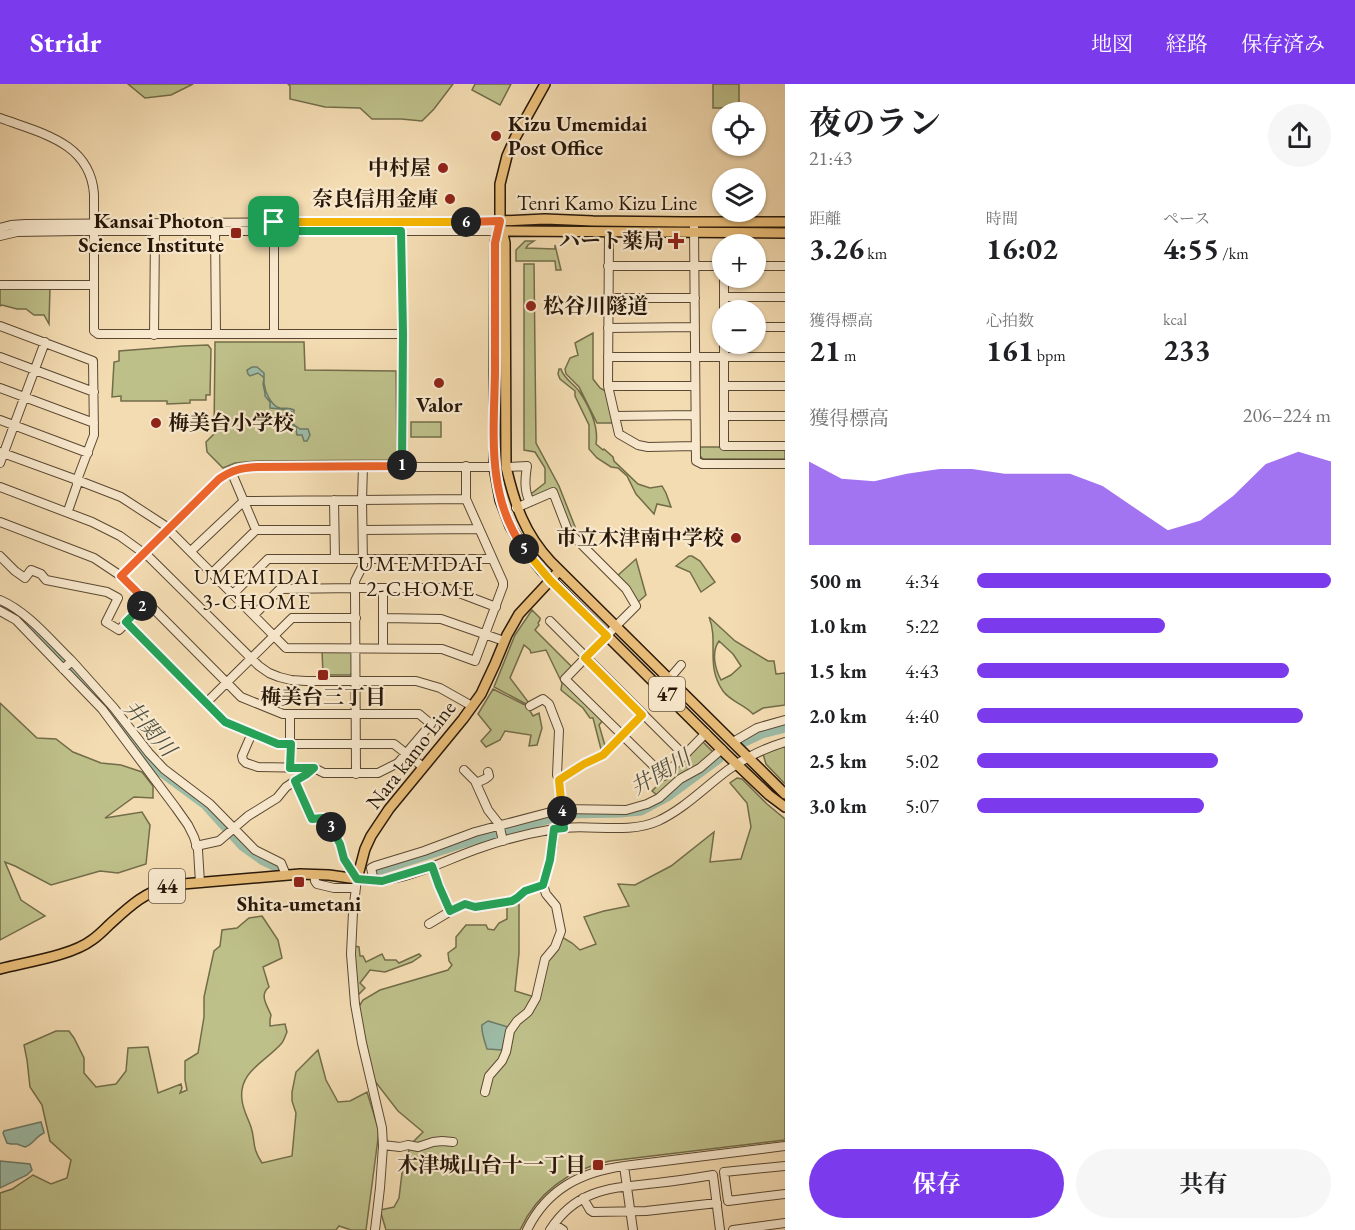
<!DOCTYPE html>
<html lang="ja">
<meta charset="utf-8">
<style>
body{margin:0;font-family:"EB Garamond","Noto Serif JP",serif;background:#f6f6f6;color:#202124;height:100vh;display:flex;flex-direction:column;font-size:22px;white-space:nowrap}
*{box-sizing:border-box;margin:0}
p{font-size:20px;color:#757577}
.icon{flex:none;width:33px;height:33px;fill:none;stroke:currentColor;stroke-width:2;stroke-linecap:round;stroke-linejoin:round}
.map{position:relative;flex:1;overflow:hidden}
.sheet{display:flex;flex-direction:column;background:#fff;width:570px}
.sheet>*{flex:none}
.fabs{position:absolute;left:712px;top:18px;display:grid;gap:12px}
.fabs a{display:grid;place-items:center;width:54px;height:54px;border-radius:50%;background:#fff;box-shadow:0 2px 4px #0004;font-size:30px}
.pin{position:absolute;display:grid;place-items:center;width:51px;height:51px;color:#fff;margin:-26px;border-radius:12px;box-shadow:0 3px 9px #0006}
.km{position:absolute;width:30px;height:30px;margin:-15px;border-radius:50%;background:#222;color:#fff;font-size:16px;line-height:30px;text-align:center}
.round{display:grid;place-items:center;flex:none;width:63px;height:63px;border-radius:32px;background:#f6f6f6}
.overview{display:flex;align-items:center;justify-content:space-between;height:102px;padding:0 24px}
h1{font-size:33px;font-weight:700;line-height:45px}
.metrics{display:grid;grid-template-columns:repeat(3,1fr);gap:9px;height:102px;padding:6px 24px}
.metrics div{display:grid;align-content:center}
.metrics b{font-size:30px;font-weight:700}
.metrics small{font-size:16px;font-weight:400}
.metrics p{font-size:16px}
.chart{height:168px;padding:12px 24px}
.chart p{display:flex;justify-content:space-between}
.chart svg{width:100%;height:108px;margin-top:6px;fill:#7c3aed;opacity:.7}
.primary-button{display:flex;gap:12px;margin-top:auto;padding:12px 24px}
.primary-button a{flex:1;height:69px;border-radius:36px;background:#7c3aed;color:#fff;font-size:24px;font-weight:700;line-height:69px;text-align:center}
.primary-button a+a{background:#f6f6f6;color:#202124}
ul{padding:0 24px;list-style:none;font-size:20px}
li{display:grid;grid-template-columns:96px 72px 1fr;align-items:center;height:45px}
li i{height:15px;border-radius:8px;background:#7c3aed}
header{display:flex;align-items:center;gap:36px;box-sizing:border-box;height:84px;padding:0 30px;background:#7c3aed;color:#fff}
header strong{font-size:28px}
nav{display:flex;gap:33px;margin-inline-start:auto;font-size:21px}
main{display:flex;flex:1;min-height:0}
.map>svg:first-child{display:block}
</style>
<header>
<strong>Stridr</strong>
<nav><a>地図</a><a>経路</a><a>保存済み</a></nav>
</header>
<main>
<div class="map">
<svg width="785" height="1146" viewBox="0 0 785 1146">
<rect width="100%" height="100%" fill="#f4dcb2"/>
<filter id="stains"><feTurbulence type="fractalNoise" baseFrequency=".00333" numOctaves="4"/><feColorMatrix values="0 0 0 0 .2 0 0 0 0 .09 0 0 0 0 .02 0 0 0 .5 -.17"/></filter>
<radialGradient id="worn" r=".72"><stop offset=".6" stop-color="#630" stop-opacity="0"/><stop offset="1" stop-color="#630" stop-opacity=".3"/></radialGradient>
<path fill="#bec08a" stroke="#726c49" stroke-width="1.5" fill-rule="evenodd" d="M128 0H193L171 11 145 14Z
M288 0H453L434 25 422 37 401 35H372L360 24 325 23 290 15V2Z
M475 0H511L500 21 472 6Z
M713 0H739V24H713Z
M525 157H534L528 161 526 164 555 165V161L561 186H556L555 177H516V166Z
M524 180H534L536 359 559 402 581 458 571 448 555 405 533 414 530 413 528 410 532 409 545 399V384L535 368 524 366Z
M0 203H50L49 240 44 231H34L26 225H17L2 221 0 222Z
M593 249V295L600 304 607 308 614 339H597L579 303 566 290 565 285 570 274 578 271 575 259Z
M215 258H304L305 286 396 287 397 373 393 376 257 377 235 379 223 384 207 368 206 358 214 350Z
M208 261 211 265 210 311H206V316H190V319L167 320V317H121V312L112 313 114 278 119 277V267L183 262Z
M559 285H561C564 295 573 299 579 307 589 322 599 342 596 360L603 366 604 365 613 373 614 377 638 400 650 404 662 402 666 409 671 423 657 420 654 430 636 410 627 392 618 384 611 383 597 374 589 365V341L575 312V307L560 295 558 290Z
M411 338H441V353H411Z
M700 363H785V375H703L700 372Z
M689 472H692L700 477 715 498 701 508 690 488 676 482Z
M636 475 646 511 637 519 616 493Z
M532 526 540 534V536L538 539 539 541 535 546 572 583 563 593 604 635 599 641 606 665 602 669 593 634H590L583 624 561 606 562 599 546 566 531 569 530 566 524 561 510 594 529 619 526 620 494 603 515 551Z
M709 533 735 557 768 577H774L776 590 785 589V621L763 624 753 630C744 620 731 618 723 607 705 581 719 558 709 533ZM719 557 733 570 741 582 731 591 721 596C715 585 711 568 719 557Z
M322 566 352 568 353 588 350 591H323Z
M493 605 527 622 533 632 539 629 542 644 537 661 529 662 531 651 505 647 500 656 486 663 481 657 491 646 478 630Z
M0 619 37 654 56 655 73 668 101 679 121 681 142 688 153 702V714L134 713 105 734 142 728 150 741 146 780 118 789 100 787 51 801 15 782 5 778 21 816 45 832 0 856Z
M701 658H703L714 669 657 711 652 707Z
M785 662V700L766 680 763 670Z
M737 694 742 695 767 720 785 735V1056L610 1077C569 1085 537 1109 520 1146H386L380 1126 394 1123 399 1114 402 1089 411 1060 423 1048 398 1027 374 996 358 924 363 916 380 906 448 886 452 881 449 877 448 869 456 863V853L466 841H486L488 845 494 846 499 839 507 835V822L519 819V869L515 907 538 914 546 876 562 853 572 859 580 866 596 860 584 833 604 827 629 822 618 800 635 801 671 782 714 748 710 778 741 775 751 743 747 719 730 699Z
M262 832 278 856 282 874 263 883 269 903C259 911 267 921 271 931L270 936V942L285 940 287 948C285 952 284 957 281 960 265 978 238 988 242 1016 243 1026 248 1034 251 1043 256 1059 251 1062 262 1079L292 1072 296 1029 292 1017V1008L296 988 318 966 326 996 338 1018 350 1017 367 1008 379 1047 366 1146H351L339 1142 336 1146H0V1109L12 1105 33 1091 51 1100 67 1094 71 1076 50 1057 42 1021 30 1003 27 976 24 961 56 947H69L74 954 84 974V989L96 1003 116 1000 126 987 128 964 148 963 158 1009 181 1000 182 1004 180 1009 187 1006 185 996V977L198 969 204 933V913L214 867 220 862 222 846 237 844 249 834Z
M354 862 359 863 360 872H363L366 878 382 870 385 876H396L399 879 419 870 421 872 412 878 385 888 370 886 360 899 365 904 357 912Z"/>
<path fill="#9dbca7" stroke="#6e7a67" stroke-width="1.5" d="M252 283H257L264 289C264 293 264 296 264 299 265 308 271 322 280 324 286 325 289 323 294 326L293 340 300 345H308L310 351 307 357H304L302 351H297L296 344 291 339 293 330 292 328 281 325 270 324V318L265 312V309L263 300 264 294 262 292 258 289 250 292 248 290 247 286Z
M488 937 508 943 502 966 487 965C485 959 481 946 482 941Z
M41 1038 44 1048V1049C36 1052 33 1061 25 1063L17 1060H11L7 1059 3 1049 4 1047Z
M0 1077 30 1080 32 1086 27 1091 0 1104Z"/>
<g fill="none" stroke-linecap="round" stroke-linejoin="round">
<path stroke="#9dbca7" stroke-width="9" d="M24 535 87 600 155 684 205 721 242 762 263 777 280 785
M745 658 762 650 785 644
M375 788 462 760 557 733 571 730 620 729 641 727 669 712 719 675"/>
<defs>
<path id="minor" d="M0 34C40 49 90 58 94 110V247L98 250H403
M694 143 696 377 702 380H785
M0 144 11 141 25 140 500 137
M274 144V250
M215 146 216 250
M401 147 403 250 402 382
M609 148 608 302 619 350 638 361 648 363 695 362
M0 152 17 148 78 147H502
M608 182H723
M756 182H785
M724 194V226
M0 201H94
M724 213H785
M609 214H695
M0 242 93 277 94 351 77 396 121 413 164 441 286 564 442 565 475 577 503 502V498L466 415V382
M756 243H785
M608 244 695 243
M154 251 155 147
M724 260V362H785
M0 273 94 308
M608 273H785
M608 302H695
M724 302H785
M0 304 94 339
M615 332 695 331
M724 332H785
M0 336 88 369
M0 368 77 396V401L69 424
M0 379 45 258
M363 382 362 416 363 481 355 497V504H446L496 523
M506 383 527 382C525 395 524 407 530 418
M231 387 256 446
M0 403 92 438 120 452 149 473 259 582 269 589 279 593 291 596 306 597H416L440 604 472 622
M334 416 335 475
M516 424 553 408 568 447 626 505 636 522 620 538 565 595 664 692 706 649
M0 438 94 474 121 492 241 613 283 630H419L431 640 398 679 378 689H324L314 684 258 683 246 679 243 676 242 672 252 649
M363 446 479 445
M191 467 244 417 466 415
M0 472 15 487 25 494 31 486 41 490 46 496 107 508 118 514 106 538 119 546 147 518
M212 489 256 446H334
M121 492 219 395C232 386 241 384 257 383H494
M383 505V563
M233 510 268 475H492
M0 516C28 528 50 556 72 577
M0 527 16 536 102 625 176 724 188 741 194 753 198 766 200 799
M254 531 280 505 355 504 356 690
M384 534 441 535 504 557
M550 537 684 671
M126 538 225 638 277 660H394L423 683
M63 585 72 577 114 624 149 669 164 685 210 720 255 766 281 779 286 791
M669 595 681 581
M206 619 292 534H356
M530 622 543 615 549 620 559 646 557 691 559 696 564 744
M290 630V684
M733 658 757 644 785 636
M464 686 475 697 488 726 499 740 503 757
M559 696 584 680 603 671 642 631
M295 697 307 690 314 684
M476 699 485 695 489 692 488 688
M196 762 219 757 248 732 277 714 286 703 295 697 312 735 323 734 327 735 340 760 344 775 357 795 353 828 351 870 355 920 362 959 382 1044 383 1062 380 1104 375 1146
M432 782 450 827
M314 790 315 797 317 800 334 804H356
M357 795C400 803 443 776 483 763 506 755 530 749 554 745 587 739 627 751 658 737 684 725 705 703 728 686 745 674 765 664 785 658
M374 797 371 784 375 782 424 767 475 748 562 725 626 726 647 720 659 714 680 695 700 684 722 665
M429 840 454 825 465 820 475 823 512 817 517 815 525 807 543 801
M485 1008 489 992 502 977 506 968 510 947 517 937 528 928 536 914 545 875 555 863 561 847 556 822 546 810 543 801 550 776 553 760 554 745
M383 1061 400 1063 408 1061 418 1063 433 1058 442 1057 453 1058
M624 1082 633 1146
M785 1082 724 1088 728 1117 785 1110
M583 1114 590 1126 593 1128 646 1127 717 1119
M554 1140 563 1146
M527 1146C547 1105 581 1088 624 1082L785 1062
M550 1146C577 1104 612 1104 657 1099 676 1097 695 1094 713 1091L720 1146
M733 1146 785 1139"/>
<path id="major" d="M545 0 515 54 507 72 500 100V137L495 159 494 383 500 416 510 442 521 460 542 487 726 670 769 711 785 723
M500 137 545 135 593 137 682 138H785
M501 141 505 159 506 383C515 421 524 449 551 478L785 710
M503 147 785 149
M0 885C26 878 71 872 92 856 98 852 104 846 109 841 130 822 143 809 171 801L300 790 329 791 357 795 365 765 371 752 389 725 463 635 481 610 495 580 507 551 519 530 559 487"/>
</defs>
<use href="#minor" stroke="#5a4832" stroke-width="10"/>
<use href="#major" stroke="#271708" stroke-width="12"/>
<use href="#minor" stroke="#f8e8cd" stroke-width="8"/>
<use href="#major" stroke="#eabe79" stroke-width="9"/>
</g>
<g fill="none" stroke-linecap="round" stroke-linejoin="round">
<defs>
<path id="split-1" d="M274 138V147H401L403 250 402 381"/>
<path id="split-2" d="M142 522 147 518 121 492 219 395C232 386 241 384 257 383L402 382V381"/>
<path id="split-3" d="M142 522 126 538 225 638 278 660H291L290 684H314L307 690 295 697 312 735 323 734 327 735 331 743"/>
<path id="split-4" d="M331 743 340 760 344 775 357 795 382 797 432 782 439 802 450 827 465 820 475 823 512 817 517 814 525 807 543 801 550 776 554 745 564 744 562 727"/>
<path id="split-5" d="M524 465 550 496 607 552 585 574 642 631 603 671 584 680 559 696 562 727"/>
<path id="split-6" d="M466 138 500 137 495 159C495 202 495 245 495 288 494 349 486 412 524 465"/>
<path id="split-7" d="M274 138H466"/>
</defs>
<use href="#split-1" stroke="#fff" stroke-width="12"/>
<use href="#split-2" stroke="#fff" stroke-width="12"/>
<use href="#split-3" stroke="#fff" stroke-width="12"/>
<use href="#split-4" stroke="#fff" stroke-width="12"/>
<use href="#split-5" stroke="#fff" stroke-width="12"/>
<use href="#split-6" stroke="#fff" stroke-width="12"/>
<use href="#split-7" stroke="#fff" stroke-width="12"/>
<use href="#split-1" stroke="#22a559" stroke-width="8"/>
<use href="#split-2" stroke="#f0652b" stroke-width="8"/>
<use href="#split-3" stroke="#22a559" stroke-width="8"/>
<use href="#split-4" stroke="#22a559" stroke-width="8"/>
<use href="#split-5" stroke="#f5b400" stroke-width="8"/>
<use href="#split-6" stroke="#f0652b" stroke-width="8"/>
<use href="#split-7" stroke="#f5b400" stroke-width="8"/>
</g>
<g fill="#8f2418" stroke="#f8e8cd" stroke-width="2">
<circle cx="496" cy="52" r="6"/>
<circle cx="443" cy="84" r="6"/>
<circle cx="450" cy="115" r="6"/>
<rect x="230" y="143" width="12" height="12" rx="3"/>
<path d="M673 148h6v6h6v6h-6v6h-6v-6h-6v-6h6z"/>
<circle cx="531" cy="222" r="6"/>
<circle cx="439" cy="299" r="6"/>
<circle cx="156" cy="339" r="6"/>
<circle cx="736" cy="454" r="6"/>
<rect x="317" y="585" width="12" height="12" rx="3"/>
<rect x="293" y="792" width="12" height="12" rx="3"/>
<rect x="592" y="1075" width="12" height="12" rx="3"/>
</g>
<g text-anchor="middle" stroke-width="4.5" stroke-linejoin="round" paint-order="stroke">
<g fill="#f8e8cd" stroke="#665643" stroke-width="1.5">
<rect x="649" y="593" width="36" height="34" rx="4.5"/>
<rect x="149" y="785" width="36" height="34" rx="4.5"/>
</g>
<g font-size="20" font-weight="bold" fill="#271708">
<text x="667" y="617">47</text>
<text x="167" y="809">44</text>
</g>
<g font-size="21" font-weight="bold" fill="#271708" stroke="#f8e8cd" text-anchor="end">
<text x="508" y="47" text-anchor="start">Kizu Umemidai<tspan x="508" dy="24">Post Office</tspan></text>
<text x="431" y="91">中村屋</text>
<text x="438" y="122">奈良信用金庫</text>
<text x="224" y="144">Kansai Photon<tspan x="224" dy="24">Science Institute</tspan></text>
<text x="664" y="164">ハート薬局</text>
<text x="543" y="229" text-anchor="start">松谷川隧道</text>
<text x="439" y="328" text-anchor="middle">Valor</text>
<text x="168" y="346" text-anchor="start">梅美台小学校</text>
<text x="724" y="461">市立木津南中学校</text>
<text x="323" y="620" text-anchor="middle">梅美台三丁目</text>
<text x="299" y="827" text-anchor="middle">Shita-umetani</text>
<text x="586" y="1088">木津城山台十一丁目</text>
</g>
<g font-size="21" fill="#271708" stroke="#f8e8cd">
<text x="607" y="126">Tenri Kamo Kizu Line</text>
<text transform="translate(411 671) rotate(-52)" y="7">Nara kamo Line</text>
</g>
<g font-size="22" letter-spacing="1.5" fill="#271708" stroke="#f8e8cd">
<text x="421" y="487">UMEMIDAI<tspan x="421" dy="25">2-CHOME</tspan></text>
<text x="257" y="500">UMEMIDAI<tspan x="257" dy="25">3-CHOME</tspan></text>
</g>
<g font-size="22" font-style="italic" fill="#505140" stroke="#f8e8cd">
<text transform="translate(150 644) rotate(49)" y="8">井関川</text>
<text transform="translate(660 688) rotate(-31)" y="8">井関川</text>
</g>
</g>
<rect width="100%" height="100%" filter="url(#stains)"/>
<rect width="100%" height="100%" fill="url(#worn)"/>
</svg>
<div class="fabs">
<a><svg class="icon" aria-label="locate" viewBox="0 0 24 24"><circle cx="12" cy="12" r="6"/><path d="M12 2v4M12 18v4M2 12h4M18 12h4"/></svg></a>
<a><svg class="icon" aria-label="layers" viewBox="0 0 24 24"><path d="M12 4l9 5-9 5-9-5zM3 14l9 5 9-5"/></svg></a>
<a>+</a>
<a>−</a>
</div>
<div class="pin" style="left:274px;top:138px;background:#1e9e55"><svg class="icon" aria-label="arrive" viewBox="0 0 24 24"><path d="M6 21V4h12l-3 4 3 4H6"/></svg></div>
<b class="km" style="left:402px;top:381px">1</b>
<b class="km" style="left:142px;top:522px">2</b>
<b class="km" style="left:331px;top:743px">3</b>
<b class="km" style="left:562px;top:727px">4</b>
<b class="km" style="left:524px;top:465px">5</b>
<b class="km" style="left:466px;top:138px">6</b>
</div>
<section class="sheet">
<div class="overview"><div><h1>夜のラン</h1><p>21:43</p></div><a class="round"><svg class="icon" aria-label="share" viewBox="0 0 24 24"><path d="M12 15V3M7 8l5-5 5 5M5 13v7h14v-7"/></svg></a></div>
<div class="metrics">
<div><p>距離</p><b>3.26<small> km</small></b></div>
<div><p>時間</p><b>16:02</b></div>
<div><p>ペース</p><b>4:55<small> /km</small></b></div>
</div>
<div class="metrics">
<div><p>獲得標高</p><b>21<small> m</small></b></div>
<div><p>心拍数</p><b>161<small> bpm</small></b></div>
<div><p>kcal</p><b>233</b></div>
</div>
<div class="chart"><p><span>獲得標高</span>206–224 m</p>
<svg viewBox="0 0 160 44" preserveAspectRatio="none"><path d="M0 44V10L10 17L20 18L30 15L40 13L50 13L60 15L70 15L80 15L90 20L100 29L110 38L120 34L130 24L140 11L150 6L160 10V44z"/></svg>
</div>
<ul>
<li><b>500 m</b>4:34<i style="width:100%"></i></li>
<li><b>1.0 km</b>5:22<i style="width:53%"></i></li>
<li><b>1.5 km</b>4:43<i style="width:88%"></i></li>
<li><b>2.0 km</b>4:40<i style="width:92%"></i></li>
<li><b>2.5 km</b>5:02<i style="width:68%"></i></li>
<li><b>3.0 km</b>5:07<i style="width:64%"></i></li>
</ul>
<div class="primary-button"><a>保存</a><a>共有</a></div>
</section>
</main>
